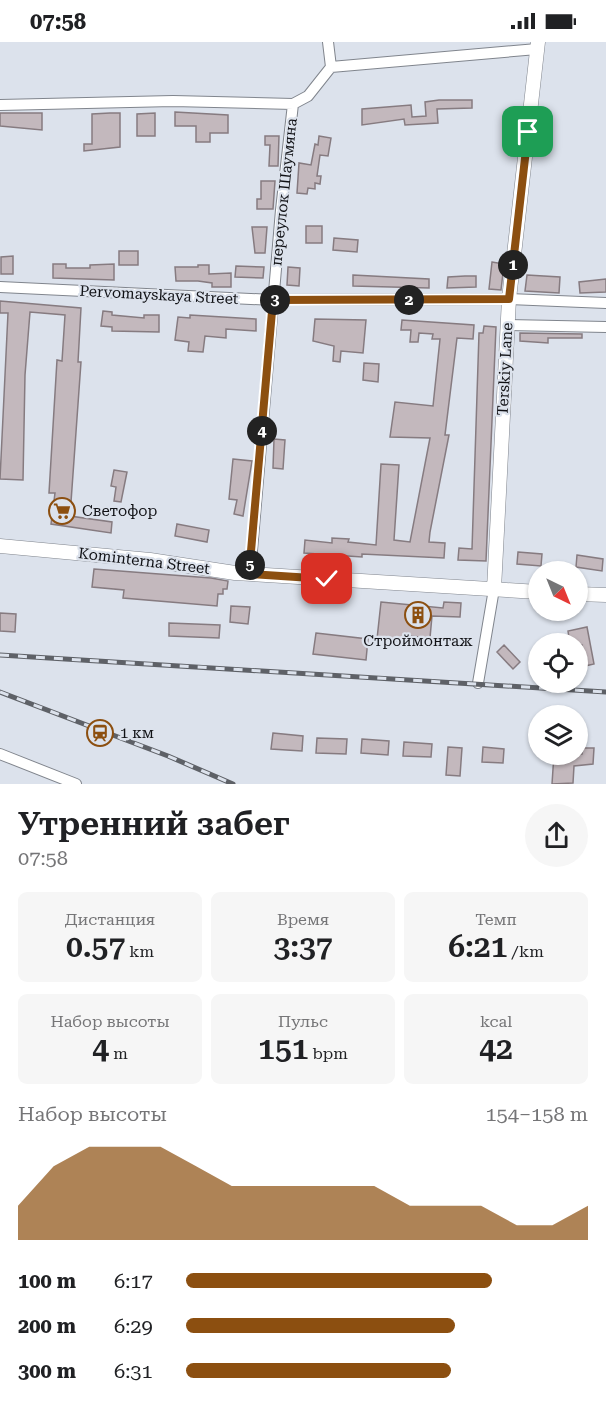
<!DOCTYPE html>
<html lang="ru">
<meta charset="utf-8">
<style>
body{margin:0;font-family:"Roboto Serif",serif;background:#f6f6f6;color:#202124;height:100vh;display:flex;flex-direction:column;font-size:22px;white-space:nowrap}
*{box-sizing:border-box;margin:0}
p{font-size:20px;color:#757577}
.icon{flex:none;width:33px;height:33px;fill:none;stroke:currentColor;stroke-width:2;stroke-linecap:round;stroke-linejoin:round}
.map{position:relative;height:742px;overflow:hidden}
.details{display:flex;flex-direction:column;background:#fff;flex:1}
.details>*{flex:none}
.needle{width:39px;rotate:137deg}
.buttons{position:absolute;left:528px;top:519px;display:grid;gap:12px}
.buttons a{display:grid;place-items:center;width:60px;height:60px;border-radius:50%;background:#fff;box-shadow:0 2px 4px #0004;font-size:30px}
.pin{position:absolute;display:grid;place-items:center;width:51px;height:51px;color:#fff;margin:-26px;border-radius:12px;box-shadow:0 3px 9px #0006}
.km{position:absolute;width:30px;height:30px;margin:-15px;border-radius:50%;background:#222;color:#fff;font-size:16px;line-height:30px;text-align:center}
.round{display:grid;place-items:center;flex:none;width:63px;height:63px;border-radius:32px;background:#f6f6f6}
.headline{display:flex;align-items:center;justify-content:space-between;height:102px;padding:0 18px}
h1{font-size:33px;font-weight:600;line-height:45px}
.stats{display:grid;grid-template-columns:repeat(3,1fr);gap:9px;height:102px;padding:6px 18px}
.stats div{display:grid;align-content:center;border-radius:9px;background:#f6f6f6;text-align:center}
.stats b{font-size:30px;font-weight:600}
.stats small{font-size:16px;font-weight:400}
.stats p{font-size:16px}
.chart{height:168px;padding:12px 18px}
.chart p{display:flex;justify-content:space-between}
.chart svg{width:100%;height:108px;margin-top:6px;fill:#8c4f10;opacity:.7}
ul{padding:0 18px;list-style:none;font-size:20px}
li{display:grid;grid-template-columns:96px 72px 1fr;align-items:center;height:45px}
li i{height:15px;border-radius:8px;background:#8c4f10}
.status{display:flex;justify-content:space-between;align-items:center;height:42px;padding:0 30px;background:#fff;direction:ltr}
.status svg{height:16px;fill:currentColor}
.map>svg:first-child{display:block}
</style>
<div class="status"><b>07:58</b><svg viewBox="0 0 49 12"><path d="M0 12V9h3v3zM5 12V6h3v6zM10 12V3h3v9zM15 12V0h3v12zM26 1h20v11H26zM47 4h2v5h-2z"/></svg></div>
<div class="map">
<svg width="606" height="742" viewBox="0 0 606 742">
<rect width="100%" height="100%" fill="#dce2ec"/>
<path fill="#c3b8bd" stroke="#867b80" stroke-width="1.5" d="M439 58H472V66L437 67 438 81 405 83 404 77 362 83V67L411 63 412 75 426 74 425 60Z
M175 70 228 73V91H210V100H196V84H175Z
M0 71H42V88L0 84Z
M110 71H120V105L84 109V102H92V72Z
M155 71V94H137V72Z
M265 94H279L278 124H269L270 103H265Z
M319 94 331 96 328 114 320 113 317 134H321L320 142 315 141V147L308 146 307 152 297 151 299 121 311 123 315 102 318 103Z
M261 139H275L273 167H257V157H261Z
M306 184H322V201H306Z
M252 185H267L265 211H255Z
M334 196 358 198 357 210 333 208Z
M119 209H138V223H119Z
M13 214V232H1V215Z
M492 220 504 222 501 248 489 247Z
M53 222H66V226H90V223L114 222V238L53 236Z
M198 223H209V232L231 231V245H212V241L198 239H176L175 225H198Z
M236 224 264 225 263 236 235 235Z
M288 225 300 226 299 244 287 243Z
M353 233 429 237V246L353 244Z
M527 233 560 235 559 251 525 249Z
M465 234H476V245L447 246 448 235Z
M606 237V250L580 251 579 240Z
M0 259 81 266 78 320H81L70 474 112 480 111 491 51 482 55 451H49L57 318 62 319 65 273 30 270 25 333 23 438 0 437 8 271H0Z
M103 269 112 270V273L144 276V273H159V290L112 289V285L101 284Z
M190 273 256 277V289L226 287V296L205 294 203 310 188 309 189 300 175 298 178 275 190 276Z
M315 277 366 278 363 311 341 309 340 320 333 319 334 304 313 299Z
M402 278 474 283 473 297 457 296 445 393H449L430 490 429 500 445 501 444 516 362 512V515L304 511 305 498 332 501V496L349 497 348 500 376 503 381 422 399 423 394 498 410 500 430 396 390 395 395 360 433 364 440 297H432L433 292 419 291 418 300H410L411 288H401Z
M484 284 496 285 486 519 458 518 459 506 472 507 479 291H483Z
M520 291 582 292V296H548V301L520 299Z
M364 321 379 322 378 340 363 338Z
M274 397 285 398 283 427 273 426Z
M233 417 252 419 243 474 234 472 237 458 229 457Z
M114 428 127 430 121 460 114 459 116 445 111 444Z
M177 482 209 488 207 500 175 494Z
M518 510 542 512 541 524 517 522Z
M577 513 603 517 602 529 576 525Z
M94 527 211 536 228 539 227 547H223V552H218L217 564 123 556 124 548 92 545Z
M381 560 443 566 444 560 461 561 460 575 432 574 430 596 411 594 410 600 377 597Z
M231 564 250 565 248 582 230 580Z
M0 571 16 572 15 590 0 589Z
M169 581 220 583 219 596 169 594Z
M587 585 594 622 585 624 582 603 570 602 568 589Z
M316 591 368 597 366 618 313 612Z
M504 603 520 620 513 627 497 610Z
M273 691 303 694 302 709 271 707Z
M317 696 347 697 346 712 316 711Z
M362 697 389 699 388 713 361 711Z
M404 700 432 702 431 715 403 714Z
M448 705 462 706 460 734 446 733Z
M483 705 504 707 503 721 482 720Z
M583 706H594L593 722 574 724 573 741 552 742 554 712H582Z"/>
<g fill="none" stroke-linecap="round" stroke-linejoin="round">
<defs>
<path id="minor" d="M331 25 537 7
M0 63 173 59 293 62
M0 245 273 258 509 257 606 261
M507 283 606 285
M250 532 281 168 293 62 308 54 331 25 328 0
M478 641 494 547
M0 712 76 742"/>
<path id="tertiary" d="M0 504 150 518 235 531 538 550
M494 547 509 257 538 0
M578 552 606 553"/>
</defs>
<use href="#minor" stroke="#80858d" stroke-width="12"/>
<use href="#tertiary" stroke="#80858d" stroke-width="15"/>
<use href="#minor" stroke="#fff" stroke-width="10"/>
<use href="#tertiary" stroke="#fff" stroke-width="14"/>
<defs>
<path id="rail" d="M0 613 606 650
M0 650 168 714 233 742"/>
</defs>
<use href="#rail" stroke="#5e6167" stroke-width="5"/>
<use href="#rail" stroke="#dce2ec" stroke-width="3" stroke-dasharray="9" stroke-linecap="butt"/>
</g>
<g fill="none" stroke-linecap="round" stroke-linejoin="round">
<defs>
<path id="route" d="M327 537 249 532 273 258 509 257 528 90"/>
</defs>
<use href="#route" stroke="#fff" stroke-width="12"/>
<use href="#route" stroke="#8c4f10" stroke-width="8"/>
</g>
<defs>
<symbol id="supermarket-ring" viewBox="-11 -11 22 22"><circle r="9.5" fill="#dce2ec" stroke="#8c4f10" stroke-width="1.5"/><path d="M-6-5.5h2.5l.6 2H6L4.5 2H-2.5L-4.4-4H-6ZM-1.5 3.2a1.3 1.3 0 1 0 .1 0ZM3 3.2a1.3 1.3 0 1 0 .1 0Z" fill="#8c4f10"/></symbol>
<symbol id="building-ring" viewBox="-11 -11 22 22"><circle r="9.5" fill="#dce2ec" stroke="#8c4f10" stroke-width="1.5"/><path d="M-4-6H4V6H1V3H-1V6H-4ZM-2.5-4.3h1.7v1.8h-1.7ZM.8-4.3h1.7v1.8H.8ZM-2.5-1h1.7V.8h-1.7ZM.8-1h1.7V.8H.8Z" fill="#8c4f10"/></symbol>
<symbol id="station-ring" viewBox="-11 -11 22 22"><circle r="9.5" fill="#dce2ec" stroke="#8c4f10" stroke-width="1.5"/><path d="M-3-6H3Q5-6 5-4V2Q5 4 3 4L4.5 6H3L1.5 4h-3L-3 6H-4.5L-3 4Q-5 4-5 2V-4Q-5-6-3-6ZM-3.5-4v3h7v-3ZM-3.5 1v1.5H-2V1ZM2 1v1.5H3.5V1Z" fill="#8c4f10"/></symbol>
</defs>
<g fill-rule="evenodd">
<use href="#supermarket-ring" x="47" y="454" width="30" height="30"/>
<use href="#building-ring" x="403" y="558" width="30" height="30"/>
<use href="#station-ring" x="85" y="676" width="30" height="30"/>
</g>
<g text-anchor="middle" stroke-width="4.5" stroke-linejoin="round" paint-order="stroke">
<g font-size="15" fill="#101115" stroke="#dce2ec">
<text transform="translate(284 150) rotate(-84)" y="5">переулок Шаумяна</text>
<text transform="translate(159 253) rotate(3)" y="5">Pervomayskaya Street</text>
<text transform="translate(505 327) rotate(-87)" y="5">Terskiy Lane</text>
<text transform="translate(144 519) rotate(7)" y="5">Kominterna Street</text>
</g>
<g font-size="15" fill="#101115" stroke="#dce2ec" text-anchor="start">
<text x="82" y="474">Светофор</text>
<text x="418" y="604" text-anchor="middle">Строймонтаж</text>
<text x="120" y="696">1 км</text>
</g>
</g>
</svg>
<div class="buttons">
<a><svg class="needle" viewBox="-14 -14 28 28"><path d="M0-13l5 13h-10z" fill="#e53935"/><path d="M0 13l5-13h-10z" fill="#757577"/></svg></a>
<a><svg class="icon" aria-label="locate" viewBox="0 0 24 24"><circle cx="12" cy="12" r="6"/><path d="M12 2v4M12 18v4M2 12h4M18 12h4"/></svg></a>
<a><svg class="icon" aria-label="layers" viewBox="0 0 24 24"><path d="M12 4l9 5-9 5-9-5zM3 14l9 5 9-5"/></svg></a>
</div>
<div class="pin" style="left:528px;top:90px;background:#1e9e55"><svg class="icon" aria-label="arrive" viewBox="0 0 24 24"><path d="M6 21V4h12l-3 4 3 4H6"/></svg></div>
<div class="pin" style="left:327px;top:537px;background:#d93025"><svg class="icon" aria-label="check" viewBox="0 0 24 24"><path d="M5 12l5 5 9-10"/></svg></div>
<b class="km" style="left:513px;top:223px">1</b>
<b class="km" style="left:409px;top:258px">2</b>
<b class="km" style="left:275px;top:258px">3</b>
<b class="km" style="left:262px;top:389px">4</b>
<b class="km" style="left:250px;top:523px">5</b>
</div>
<section class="details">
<div class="headline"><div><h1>Утренний забег</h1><p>07:58</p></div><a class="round"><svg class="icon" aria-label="share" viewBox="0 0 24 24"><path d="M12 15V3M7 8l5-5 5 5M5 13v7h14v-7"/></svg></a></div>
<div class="stats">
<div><p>Дистанция</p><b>0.57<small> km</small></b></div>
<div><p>Время</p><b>3:37</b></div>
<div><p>Темп</p><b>6:21<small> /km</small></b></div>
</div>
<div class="stats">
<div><p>Набор высоты</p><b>4<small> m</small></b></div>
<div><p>Пульс</p><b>151<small> bpm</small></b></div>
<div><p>kcal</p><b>42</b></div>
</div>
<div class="chart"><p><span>Набор высоты</span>154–158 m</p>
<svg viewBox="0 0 160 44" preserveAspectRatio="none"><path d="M0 44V30L10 14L20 6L30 6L40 6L50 14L60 22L70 22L80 22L90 22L100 22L110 30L120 30L130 30L140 38L150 38L160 30V44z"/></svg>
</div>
<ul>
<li><b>100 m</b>6:17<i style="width:76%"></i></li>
<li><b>200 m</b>6:29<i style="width:67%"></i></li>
<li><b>300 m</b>6:31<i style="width:66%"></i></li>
</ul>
</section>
